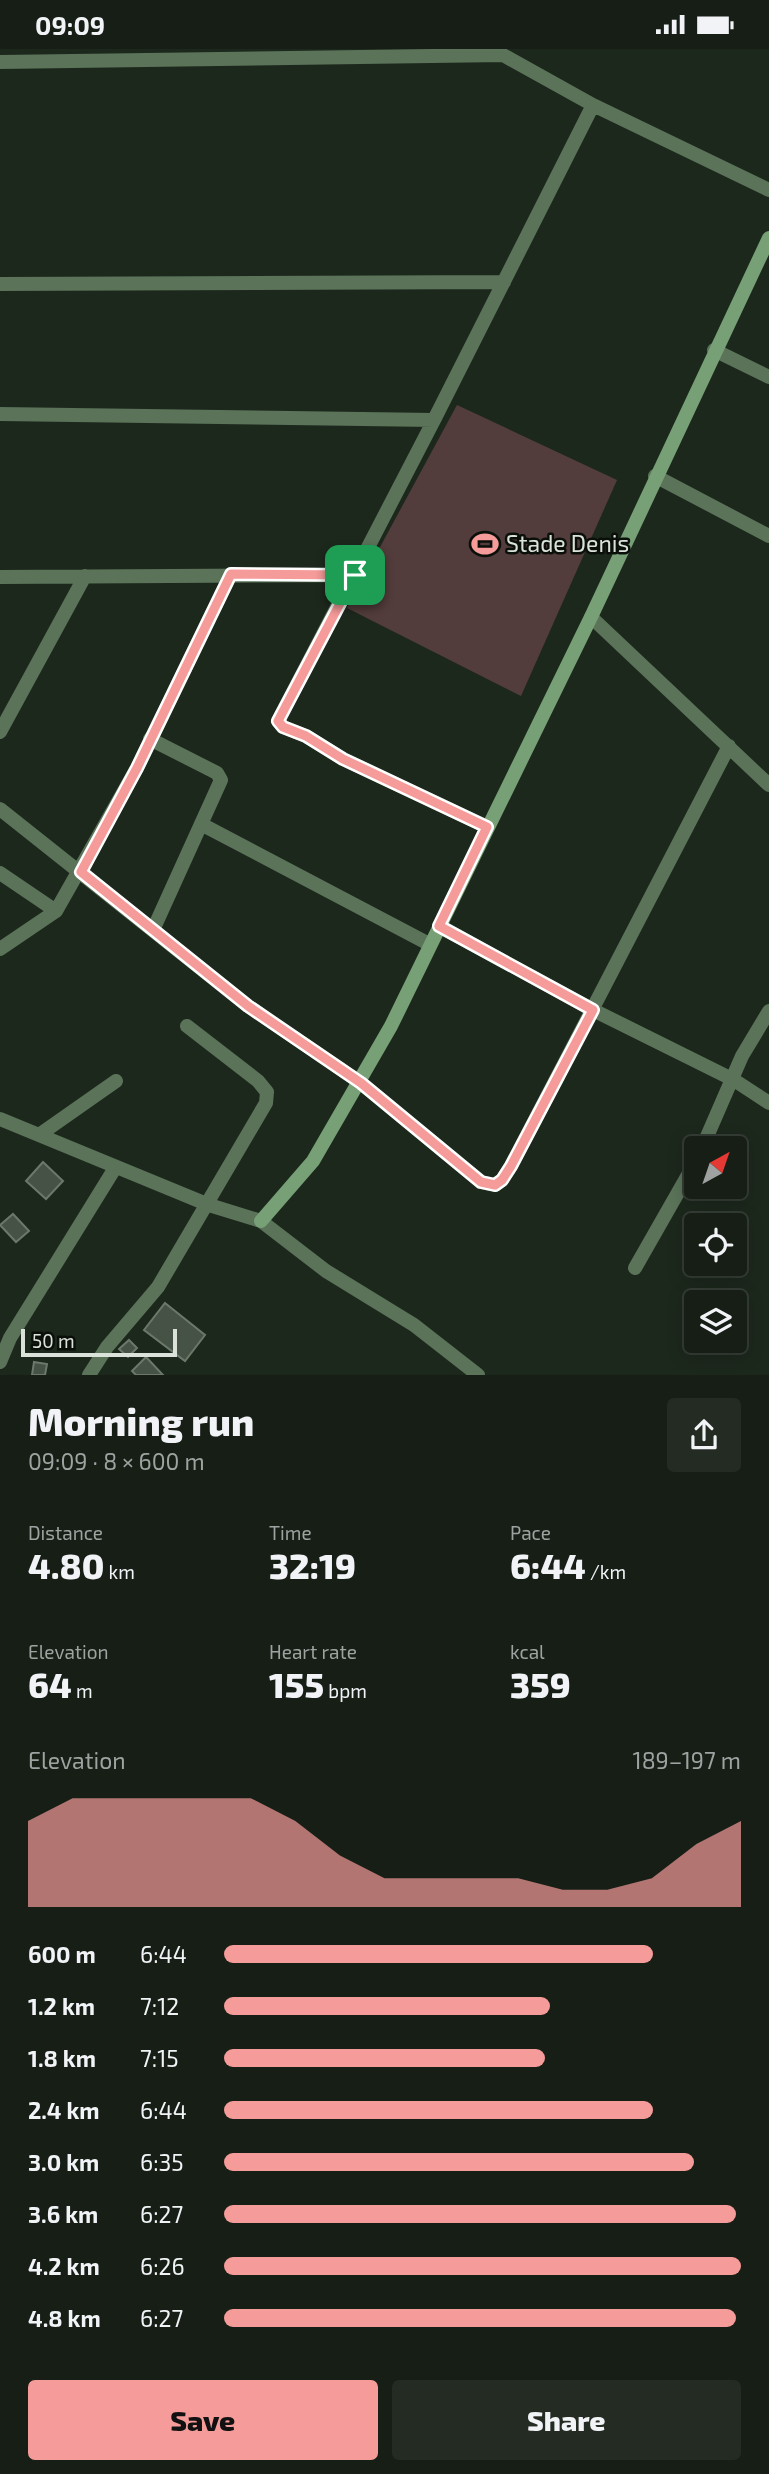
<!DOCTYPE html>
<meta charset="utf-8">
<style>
body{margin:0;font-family:"Exo 2",sans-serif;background:#232b23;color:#f1f3f6;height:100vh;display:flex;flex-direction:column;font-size:26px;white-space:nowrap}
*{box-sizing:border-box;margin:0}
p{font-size:23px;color:#9ea2a1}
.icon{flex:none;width:38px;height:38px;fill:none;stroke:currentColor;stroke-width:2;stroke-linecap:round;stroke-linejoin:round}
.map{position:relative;height:1326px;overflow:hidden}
.sheet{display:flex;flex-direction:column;background:#161e16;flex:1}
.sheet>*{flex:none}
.needle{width:46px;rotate:40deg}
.tools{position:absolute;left:684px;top:1087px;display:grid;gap:14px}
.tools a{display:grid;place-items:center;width:63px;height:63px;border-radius:7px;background:#161e16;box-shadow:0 4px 18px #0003,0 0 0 2px #353c35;font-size:35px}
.scale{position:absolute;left:21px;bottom:18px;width:156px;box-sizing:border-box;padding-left:7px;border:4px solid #dbe2da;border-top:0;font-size:19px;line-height:24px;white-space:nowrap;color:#dbe2da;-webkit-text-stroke:5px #0b0f0a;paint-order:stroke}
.pin{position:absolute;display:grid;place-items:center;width:60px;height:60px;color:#fff;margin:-30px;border-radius:14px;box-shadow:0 4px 10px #0006}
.round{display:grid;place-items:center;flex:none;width:74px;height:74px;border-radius:7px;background:#232b23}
.summary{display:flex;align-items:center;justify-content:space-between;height:119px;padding:0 28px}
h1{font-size:38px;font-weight:800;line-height:52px}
.figures{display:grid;grid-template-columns:repeat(3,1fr);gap:10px;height:119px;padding:7px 28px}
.figures div{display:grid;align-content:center}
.figures b{font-size:35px;font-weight:800}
.figures small{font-size:19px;font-weight:400}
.figures p{font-size:19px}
.chart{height:196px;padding:14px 28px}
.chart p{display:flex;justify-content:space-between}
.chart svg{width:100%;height:126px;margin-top:7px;fill:#f59b99;opacity:.7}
.button{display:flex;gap:14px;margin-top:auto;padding:14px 28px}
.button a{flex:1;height:80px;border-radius:7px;background:#f59b99;color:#111;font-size:28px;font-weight:800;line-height:80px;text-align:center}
.button a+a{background:#232b23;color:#f1f3f6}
ul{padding:0 28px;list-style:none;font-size:23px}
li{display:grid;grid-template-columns:112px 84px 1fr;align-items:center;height:52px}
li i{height:18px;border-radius:9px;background:#f59b99}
.status{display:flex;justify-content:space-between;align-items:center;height:49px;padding:0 35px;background:#161e16;direction:ltr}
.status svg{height:19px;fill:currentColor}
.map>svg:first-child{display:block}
</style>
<div class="status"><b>09:09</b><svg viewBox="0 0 49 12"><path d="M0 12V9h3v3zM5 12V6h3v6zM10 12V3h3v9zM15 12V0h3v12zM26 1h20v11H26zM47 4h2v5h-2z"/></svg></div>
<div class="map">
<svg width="769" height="1326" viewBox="0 0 769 1326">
<rect width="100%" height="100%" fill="#1d281d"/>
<path fill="#533d3c" d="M457 356 617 431 521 647 347 559Z"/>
<path fill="#465245" stroke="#6b786a" stroke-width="2" d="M43 1113 63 1132 46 1150 26 1132Z
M13 1165 29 1182 16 1193 0 1176Z
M165 1254 205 1286 185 1312 144 1281Z
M129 1291 137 1299 128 1308 119 1300Z
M146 1308 163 1326H136L132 1322Z
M34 1313 47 1315 45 1326H32Z"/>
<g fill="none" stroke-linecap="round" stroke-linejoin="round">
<path stroke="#5a7359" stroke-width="14" d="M0 13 503 6 593 56
M0 235 504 233
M714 301 769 328
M0 365 434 371 278 672 283 678 306 687 343 710 487 778
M434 371 593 56 769 141
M655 427 769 487
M0 528 355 526
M591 568 769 736
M0 683 85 527
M150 690 217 724 221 731 153 881
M0 760 248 957 361 1034 481 1133 495 1136 502 1131 511 1117 729 697
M201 775 429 895
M0 824 56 862 137 719 231 525
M439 877 593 961 734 1031 769 1054
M0 900 56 862
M0 1070 209 1156 261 1172 326 1222 414 1276 478 1326
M39 1086 116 1032
M702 1099 742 1007 769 962
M635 1219 696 1112
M0 1313 10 1289 115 1119
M89 1326 107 1298 158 1238 266 1054 267 1043 258 1032 187 977"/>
<path stroke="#77a076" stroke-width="14" d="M261 1172 313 1112 391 977 591 568 769 189"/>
</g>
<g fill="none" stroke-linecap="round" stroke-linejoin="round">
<defs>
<path id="route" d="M231 525 355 526 278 672 283 678 306 687 343 710 487 778 439 877 593 961 511 1117 502 1131 495 1136 481 1133 361 1034 248 957 81 823 137 719Z"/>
</defs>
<use href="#route" stroke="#fff" stroke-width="14"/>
<use href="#route" stroke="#f59b99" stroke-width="9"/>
</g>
<defs>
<symbol id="stadium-bare" viewBox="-9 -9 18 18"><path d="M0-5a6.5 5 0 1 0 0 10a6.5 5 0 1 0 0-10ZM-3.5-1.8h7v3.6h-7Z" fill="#f59b99" stroke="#0b0f0a" stroke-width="2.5" paint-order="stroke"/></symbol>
</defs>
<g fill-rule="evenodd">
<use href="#stadium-bare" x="466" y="476" width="38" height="38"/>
</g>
<g text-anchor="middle" stroke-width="5" stroke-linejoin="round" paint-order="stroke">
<g font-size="23" fill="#dbe2da" stroke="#0b0f0a" text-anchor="start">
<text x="506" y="503">Stade Denis</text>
</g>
</g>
</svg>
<div class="tools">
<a><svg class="needle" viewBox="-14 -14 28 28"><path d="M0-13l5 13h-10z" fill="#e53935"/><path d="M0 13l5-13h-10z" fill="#9ea2a1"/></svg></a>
<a><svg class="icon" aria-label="locate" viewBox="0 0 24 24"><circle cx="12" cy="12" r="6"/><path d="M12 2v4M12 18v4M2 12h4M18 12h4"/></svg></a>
<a><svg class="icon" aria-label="layers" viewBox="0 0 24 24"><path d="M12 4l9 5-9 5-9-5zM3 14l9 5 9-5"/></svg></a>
</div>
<div class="scale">50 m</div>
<div class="pin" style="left:355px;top:526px;background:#1e9e55"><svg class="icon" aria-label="arrive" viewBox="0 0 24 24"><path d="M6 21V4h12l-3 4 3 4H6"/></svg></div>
</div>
<section class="sheet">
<div class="summary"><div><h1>Morning run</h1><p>09:09 · 8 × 600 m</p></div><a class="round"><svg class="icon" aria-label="share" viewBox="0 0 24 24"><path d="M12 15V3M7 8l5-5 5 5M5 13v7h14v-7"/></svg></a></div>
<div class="figures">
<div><p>Distance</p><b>4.80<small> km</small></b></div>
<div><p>Time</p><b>32:19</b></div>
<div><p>Pace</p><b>6:44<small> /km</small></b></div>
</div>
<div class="figures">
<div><p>Elevation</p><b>64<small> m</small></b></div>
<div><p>Heart rate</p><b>155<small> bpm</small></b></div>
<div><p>kcal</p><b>359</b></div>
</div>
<div class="chart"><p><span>Elevation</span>189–197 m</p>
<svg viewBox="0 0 160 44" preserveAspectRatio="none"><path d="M0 44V14L10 6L20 6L30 6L40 6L50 6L60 14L70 26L80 34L90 34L100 34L110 34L120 38L130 38L140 34L150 22L160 14V44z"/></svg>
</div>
<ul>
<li><b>600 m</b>6:44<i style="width:83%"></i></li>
<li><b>1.2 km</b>7:12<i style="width:63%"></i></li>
<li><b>1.8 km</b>7:15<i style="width:62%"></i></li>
<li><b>2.4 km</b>6:44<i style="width:83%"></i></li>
<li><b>3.0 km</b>6:35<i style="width:91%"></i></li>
<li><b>3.6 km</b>6:27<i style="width:99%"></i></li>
<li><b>4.2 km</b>6:26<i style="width:100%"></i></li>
<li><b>4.8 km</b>6:27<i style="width:99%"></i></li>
</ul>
<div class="button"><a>Save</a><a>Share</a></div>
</section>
